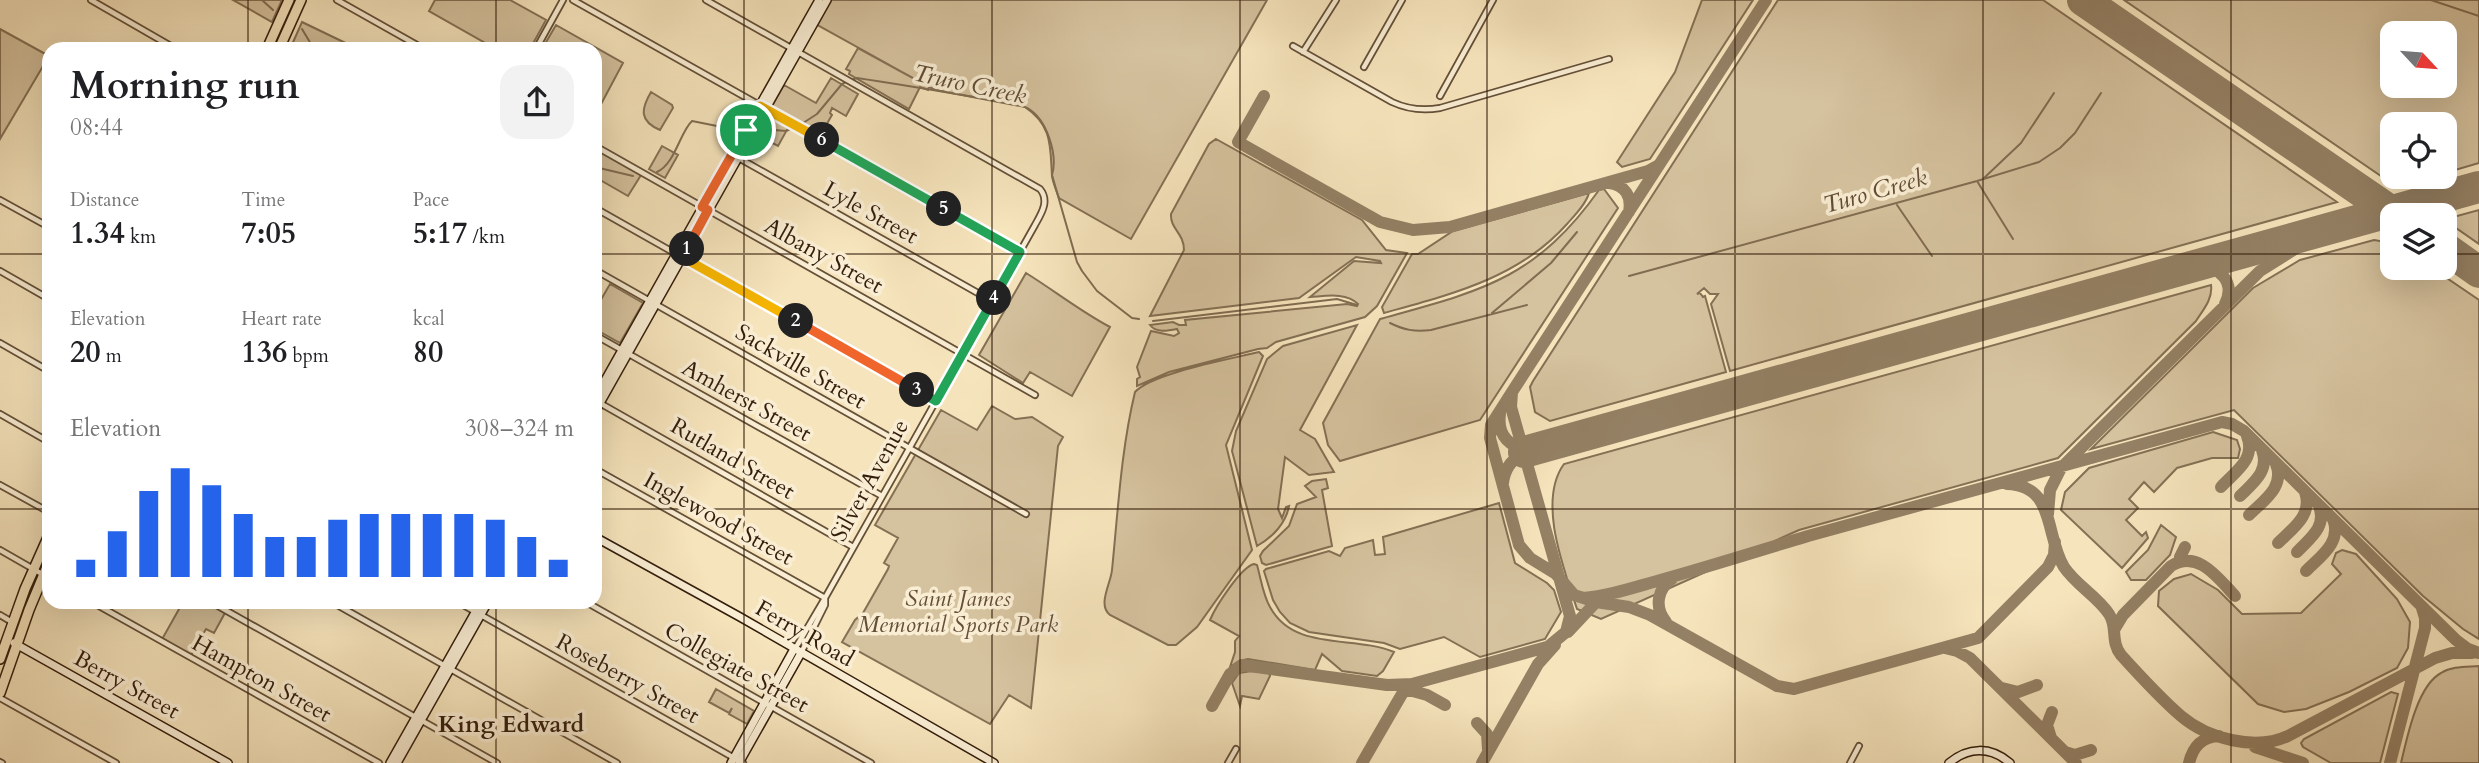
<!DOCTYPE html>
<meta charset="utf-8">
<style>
body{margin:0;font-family:Cardo,serif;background:#f2f2f2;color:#202124;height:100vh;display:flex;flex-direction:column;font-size:26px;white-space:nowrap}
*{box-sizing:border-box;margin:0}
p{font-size:23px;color:#757577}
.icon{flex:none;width:38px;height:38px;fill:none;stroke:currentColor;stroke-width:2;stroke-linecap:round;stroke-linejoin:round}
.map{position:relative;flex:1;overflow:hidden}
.panel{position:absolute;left:42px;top:42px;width:560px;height:567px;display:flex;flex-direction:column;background:#fff;border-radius:21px;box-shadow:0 7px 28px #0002}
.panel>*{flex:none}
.needle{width:46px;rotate:116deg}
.buttons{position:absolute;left:2380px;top:21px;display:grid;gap:14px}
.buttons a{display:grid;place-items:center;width:77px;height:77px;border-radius:14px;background:#fff;box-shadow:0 7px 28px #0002;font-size:35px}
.pin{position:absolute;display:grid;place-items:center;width:60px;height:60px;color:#fff;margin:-30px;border:4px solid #fff;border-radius:50%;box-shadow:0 2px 7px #0007}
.km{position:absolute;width:35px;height:35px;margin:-18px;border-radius:50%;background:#222;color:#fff;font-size:19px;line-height:35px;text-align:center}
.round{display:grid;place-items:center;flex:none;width:74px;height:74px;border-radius:21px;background:#f2f2f2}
.head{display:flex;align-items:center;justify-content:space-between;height:119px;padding:0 28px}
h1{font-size:38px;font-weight:800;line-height:52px}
.stats{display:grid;grid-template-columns:repeat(3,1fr);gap:10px;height:119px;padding:7px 28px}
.stats div{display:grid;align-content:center}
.stats b{font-size:30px;font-weight:800}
.stats small{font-size:19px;font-weight:400}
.stats p{font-size:19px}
.chart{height:196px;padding:14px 28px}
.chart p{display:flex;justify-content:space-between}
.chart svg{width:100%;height:126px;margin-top:7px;stroke:#2563eb;stroke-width:6}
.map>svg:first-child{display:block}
</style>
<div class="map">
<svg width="2479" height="763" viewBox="0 0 2479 763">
<rect width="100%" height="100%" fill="#f6e4bc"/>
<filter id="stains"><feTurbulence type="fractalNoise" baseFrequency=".00286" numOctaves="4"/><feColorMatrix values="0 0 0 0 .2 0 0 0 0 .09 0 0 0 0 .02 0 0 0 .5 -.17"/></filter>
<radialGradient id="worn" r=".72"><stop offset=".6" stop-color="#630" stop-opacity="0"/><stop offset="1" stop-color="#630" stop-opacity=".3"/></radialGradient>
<path fill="#d5c29e" stroke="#847054" stroke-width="2" fill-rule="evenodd" d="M233 0H282L272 22Z
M435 0H510L546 20 530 49H496L429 11Z
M827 0H1267L1131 239 1059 198C1057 192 1053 183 1052 176 1050 147 1053 126 1025 107L936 90 929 87 928 90 920 87 909 109 849 74 850 71 846 69 858 48 922 83 814 23Z
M1702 0H1753L1650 159 1622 167 1617 162 1675 72Z
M1778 0H2043L2337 202 1730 371 1711 304 1718 294H1710L1704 288 1697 294 1700 293 1703 297 1705 296 1726 372 1550 421 1535 412 1530 387 1533 381Z
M2124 0H2479V163L2445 173V124H2392V177H2429L2394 185ZM2392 33H2445V86H2392Z
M302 22 358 49H290Z
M556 25 623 63 599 108 595 106V49H542Z
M0 29 49 56 0 139Z
M831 78 858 94 846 116 832 108 830 113 832 115 821 134 787 116 772 106 784 85 816 103Z
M651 92 672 105 673 108 660 130C639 121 641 109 651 92Z
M767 116 788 128 778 146 757 135Z
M1216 139 1362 220 1386 250 1407 253 1377 306 1365 317 1276 342 1267 348 1258 349 1169 372 1137 386V379L1140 377 1137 367 1151 331 1174 336 1179 333 1177 329C1167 331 1156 333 1150 325L1173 322 1179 325H1186L1185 320 1347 304 1357 306 1358 304C1346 292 1326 296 1310 297L1354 261 1381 263 1380 261 1356 257 1299 298 1150 316 1184 250C1184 233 1170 229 1171 214L1209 144Z
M662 146 678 155 665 178 649 169Z
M595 149 641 175 628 196 595 177Z
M1604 189 1618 208 1480 420 1340 461 1328 445 1323 423 1380 319C1480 291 1535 280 1599 190Z
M1589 193C1586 204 1575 215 1567 224 1519 278 1452 294 1384 313L1382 307 1412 254H1418L1453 231Z
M2479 210V244L2446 221V219Z
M2374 240 2392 243V268H2432L2479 300V639L2463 629 2423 596 2234 410 2091 449 2253 288 2300 260Z
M1026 273C1055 291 1080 311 1110 327L1072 396 1030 372 1023 383 979 355Z
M610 284 643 303 620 343 595 329V310Z
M2211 285C2213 299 2203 310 2196 321L2058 458 1799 530 1601 619 1577 609C1564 569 1537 501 1564 464Z
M1357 325 1300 430 1315 439 1334 472 1309 475 1285 457 1278 509 1282 518 1286 507 1289 506C1286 523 1273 537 1257 546L1232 451 1236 431 1267 359 1283 346Z
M1259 352 1263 356 1226 445 1252 550 1197 627 1176 645H1168L1110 615C1097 605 1111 583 1112 570 1118 511 1121 450 1135 392 1152 373 1231 359 1259 352Z
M992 406 1015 419 1032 417 1063 437 1058 446 1031 708 1009 695 990 724 842 642 855 620 863 613 888 569 889 566 884 563 898 538 875 525 941 410 977 430Z
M2213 432 2237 440 2240 449 2238 458H2212L2177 468 2154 492 2144 482 2129 499 2138 508 2126 520 2142 536 2146 532 2148 538 2122 568 2061 510 2065 492 2089 468Z
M1326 479 1328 488 1322 490 1332 546 1266 565 1262 563 1260 556 1263 551 1289 526 1297 504 1316 497 1305 486 1312 481Z
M1499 503 1515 563 1547 583 1554 590 1561 612 1545 639 1480 657 1444 637 1400 649 1384 643 1309 632 1290 623 1280 612 1273 600 1264 571 1266 569 1329 551 1340 556 1345 548 1373 540 1375 555 1385 554 1383 537Z
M2161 525 2176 537 2170 555 2146 580H2131L2126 572 2148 550Z
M2342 550 2356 554 2397 599 2410 622 2408 648 2397 668 2349 692 2306 709 2284 712 2258 704 2158 606 2159 591 2174 579 2191 574 2218 590 2242 614 2301 613 2341 574 2332 564 2336 553Z
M1254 564 1257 565C1261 579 1263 595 1270 607 1294 652 1354 635 1394 652L1383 671 1377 676 1342 671 1322 654 1315 670 1248 659 1239 661 1230 667 1235 652V641L1239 636 1210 620C1216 606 1241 567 1254 564Z
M183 602H211L226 611 214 633 206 629 190 657 161 641Z
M2479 666V763H2401C2407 738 2417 686 2441 673 2452 666 2466 667 2479 666Z
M1252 671 1269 673 1270 676 1259 699 1242 696 1240 706 1232 683 1239 673Z
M716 689 754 711 747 724 729 714 732 708 729 713 709 702Z
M2391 692 2398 694 2380 763H2331L2303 747 2301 743 2304 739Z"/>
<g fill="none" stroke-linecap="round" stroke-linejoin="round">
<path stroke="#806c51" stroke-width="2" d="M262 0 273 10
M2431 0 2479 16
M302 29 314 49
M851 80 857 78C898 84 939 91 980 98 995 101 1015 101 1027 108 1047 119 1058 155 1052 175L1077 262 1082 271 1097 291 1132 318 1139 319
M800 125 817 114 842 84 846 82
M761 129 786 131 795 127
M595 167 633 176
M657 172C675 164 680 132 692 121L727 128
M1984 178 2021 143 2054 93
M1977 181 2013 239
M1897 205 1932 256
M1629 276 1977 181 2039 162 2060 148 2075 133 2101 93
M1492 313 1551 263 1577 232
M1153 321 1337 299 1357 305
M1390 323C1404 330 1415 332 1431 330L1527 305"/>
<path stroke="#948064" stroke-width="12" d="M1264 96 1238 142 1380 222 1413 230 1450 227 1648 171 1659 165
M1609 183C1625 185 1632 196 1629 212
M2198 265C2220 267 2236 282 2225 304
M1512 392 1491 425 1490 438 1519 545 1530 558 1556 574 1574 595 1596 602 1629 607 1650 615 1777 686 1794 689 1978 638 2048 567 2054 555 2055 542
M1500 414C1497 435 1510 450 1532 448L1595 431
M1503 483C1505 466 1514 456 1530 451
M2007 484C2056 485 2045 537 2064 567 2076 585 2097 596 2109 614 2118 627 2110 641 2121 655 2140 676 2160 698 2181 716 2208 739 2256 751 2288 736L2435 658 2452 653H2472
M2221 487C2236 471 2256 459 2247 436
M2240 496C2253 483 2270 471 2262 450
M2048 514 2050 490 2061 468 2260 271 2298 247 2363 219
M2249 515C2264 500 2285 487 2276 464
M2278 543C2293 528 2313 515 2305 492
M2297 552C2310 538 2327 527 2319 506
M2180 557 2185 547
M2306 571C2321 556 2342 542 2333 519
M1583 598C1608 596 1632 588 1657 581 1708 567 1758 551 1808 536L2222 422 2232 424 2244 431 2456 640 2468 649 2479 653
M1666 622C1654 607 1657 589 1673 578
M2114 630 2123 615 2171 566C2198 549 2218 578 2235 596
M1568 632 1599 599
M1549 646 1566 632 1570 616 1511 407 1512 392 1766 0
M1945 648 1957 651 1970 658 2076 763
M1402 688 1427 695 1445 705
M2002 688 2018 692 2037 685
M1212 706 1230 674 1242 665 1387 685 1412 684
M1477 723 1487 734 1488 750
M2051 738 2047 725 2052 712
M2255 747 2303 763
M2065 752 2075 755 2091 750
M1362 763 1402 694 1412 684 1554 645
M1482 763 1538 664 1555 645
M2189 763C2193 746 2202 737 2219 736
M2390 763 2425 628V618L2422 608"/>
<path stroke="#948064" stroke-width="32" d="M2083 0 2396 215
M2445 248 2479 272
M1524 452 2479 187"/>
<defs>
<path id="street" d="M91 0 176 49
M337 0 424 49
M573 0 1020 252
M706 0 1040 189C1050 201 1041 214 1035 225L825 598 795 649
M1293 46 1392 102C1407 109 1423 111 1440 108L1609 59
M536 49 563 0
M1303 52 1336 0
M1364 67 1402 0
M1440 96 1493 0
M595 146 1035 395
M737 157 992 301
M0 200 49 227
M595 208 936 401
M595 270 1026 514
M0 271 49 299
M595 335 882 496
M0 343 49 371
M598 402 853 547
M0 414 49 442
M595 469 825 598
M0 485 49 512
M0 550 49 578
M92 602 379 763
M211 602 497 763
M332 602 617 763
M458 602 743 763
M586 602 871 763
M0 615 12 622
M801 653 825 605V599
M0 698 116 763
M0 762 2 763
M1228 763 1236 749
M1850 763 1859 746"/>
<path id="secondary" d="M595 398 819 0
M595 412 827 0
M595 537 740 617 994 763
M14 643 228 763
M390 763 481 602
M397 763 488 602
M731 763 794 649
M739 763 801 653
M1949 763C1968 747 1990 746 2010 763"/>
<path id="highway" d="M267 49 289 0
M279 49 301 0
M0 659 25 589 49 535
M0 693 29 610 49 562"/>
</defs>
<use href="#street" stroke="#644f37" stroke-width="8"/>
<use href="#secondary" stroke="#331d0b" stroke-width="10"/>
<use href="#highway" stroke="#331d0b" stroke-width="12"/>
<use href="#street" stroke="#f9edd3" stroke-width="4.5"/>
<use href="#secondary" stroke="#f9edd3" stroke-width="7"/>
<use href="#highway" stroke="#f6e4bc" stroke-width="9"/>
</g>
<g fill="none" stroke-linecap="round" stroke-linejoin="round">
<defs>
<path id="split-1" d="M687 249 708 210 702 207 746 130"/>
<path id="split-2" d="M687 249 682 257 796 321"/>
<path id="split-3" d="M796 321 917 390"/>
<path id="split-4" d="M917 390 936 401 994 298"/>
<path id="split-5" d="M944 209 1020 252 994 298"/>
<path id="split-6" d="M822 140 944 209"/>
<path id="split-7" d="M746 130 760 106 822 140"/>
</defs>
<use href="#split-1" stroke="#fff" stroke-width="14"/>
<use href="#split-2" stroke="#fff" stroke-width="14"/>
<use href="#split-3" stroke="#fff" stroke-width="14"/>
<use href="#split-4" stroke="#fff" stroke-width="14"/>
<use href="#split-5" stroke="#fff" stroke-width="14"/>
<use href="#split-6" stroke="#fff" stroke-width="14"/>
<use href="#split-7" stroke="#fff" stroke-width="14"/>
<use href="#split-1" stroke="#f0652b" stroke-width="9"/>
<use href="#split-2" stroke="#f5b400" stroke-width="9"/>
<use href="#split-3" stroke="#f0652b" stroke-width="9"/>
<use href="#split-4" stroke="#22a559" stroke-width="9"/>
<use href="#split-5" stroke="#22a559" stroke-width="9"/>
<use href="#split-6" stroke="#22a559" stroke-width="9"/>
<use href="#split-7" stroke="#f5b400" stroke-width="9"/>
</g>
<path fill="none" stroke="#331d0b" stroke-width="2" stroke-opacity="0.55" d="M248 0V49M496 0V49M744 0V763M992 0V763M1240 0V763M1487 0V763M1735 0V763M1983 0V763M2231 0V763M0 254H49M595 254H2392M2445 254H2479M0 509H49M595 509H2479M248 602V763M496 602V763"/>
<g text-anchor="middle" stroke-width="7" stroke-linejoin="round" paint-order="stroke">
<g font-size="23" fill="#331d0b" stroke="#f9edd3">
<text transform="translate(871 212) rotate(29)" y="8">Lyle Street</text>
<text transform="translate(824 255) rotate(29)" y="8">Albany Street</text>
<text transform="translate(801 366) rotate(30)" y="8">Sackville Street</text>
<text transform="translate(747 400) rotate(29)" y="8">Amherst Street</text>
<text transform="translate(733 458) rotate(30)" y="8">Rutland Street</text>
<text transform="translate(869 480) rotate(-61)" y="8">Silver Avenue</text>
<text transform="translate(719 518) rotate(29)" y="8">Inglewood Street</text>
<text transform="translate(805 633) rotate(30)" y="8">Ferry Road</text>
<text transform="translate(737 667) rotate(29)" y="8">Collegiate Street</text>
<text transform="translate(262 678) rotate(29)" y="8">Hampton Street</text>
<text transform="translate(628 678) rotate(29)" y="8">Roseberry Street</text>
<text transform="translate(127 684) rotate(29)" y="8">Berry Street</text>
</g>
<g font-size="23" font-style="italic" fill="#644f37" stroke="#f9edd3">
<text x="958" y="606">Saint James<tspan x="958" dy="26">Memorial Sports Park</tspan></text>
</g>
<g font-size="24" font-style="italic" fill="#604b34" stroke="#f9edd3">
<text transform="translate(970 84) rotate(12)" y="8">Truro Creek</text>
<text transform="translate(1875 191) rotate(-16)" y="8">Turo Creek</text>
</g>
<g font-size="24" font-weight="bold" fill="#331d0b" stroke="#f9edd3">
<text x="511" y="732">King Edward</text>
</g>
</g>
<rect width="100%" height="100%" filter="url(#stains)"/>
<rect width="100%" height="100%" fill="url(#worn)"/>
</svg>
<div class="buttons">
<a><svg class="needle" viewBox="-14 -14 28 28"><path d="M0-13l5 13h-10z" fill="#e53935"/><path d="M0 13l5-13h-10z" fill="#757577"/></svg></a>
<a><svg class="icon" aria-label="locate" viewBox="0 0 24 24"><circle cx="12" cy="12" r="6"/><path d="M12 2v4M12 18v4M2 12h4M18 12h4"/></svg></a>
<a><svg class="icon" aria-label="layers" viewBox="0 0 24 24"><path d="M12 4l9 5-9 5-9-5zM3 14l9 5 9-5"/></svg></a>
</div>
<div class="pin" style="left:746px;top:130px;background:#1e9e55"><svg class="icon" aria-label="arrive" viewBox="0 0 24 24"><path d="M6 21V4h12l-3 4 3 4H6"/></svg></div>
<b class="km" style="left:687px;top:249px">1</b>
<b class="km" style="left:796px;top:321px">2</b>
<b class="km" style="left:917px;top:390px">3</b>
<b class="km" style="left:994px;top:298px">4</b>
<b class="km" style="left:944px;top:209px">5</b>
<b class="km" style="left:822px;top:140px">6</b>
<section class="panel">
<div class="head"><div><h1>Morning run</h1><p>08:44</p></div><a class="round"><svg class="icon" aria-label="share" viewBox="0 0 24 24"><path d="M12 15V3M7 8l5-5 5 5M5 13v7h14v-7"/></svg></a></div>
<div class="stats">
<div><p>Distance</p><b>1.34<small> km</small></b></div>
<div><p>Time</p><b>7:05</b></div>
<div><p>Pace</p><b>5:17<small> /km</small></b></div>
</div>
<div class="stats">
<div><p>Elevation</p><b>20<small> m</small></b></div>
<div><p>Heart rate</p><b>136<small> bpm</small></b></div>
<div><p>kcal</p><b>80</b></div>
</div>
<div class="chart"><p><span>Elevation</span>308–324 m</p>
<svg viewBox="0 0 160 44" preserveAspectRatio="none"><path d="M5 44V38M15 44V28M25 44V14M35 44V6M45 44V12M55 44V22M65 44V30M75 44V30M85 44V24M95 44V22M105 44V22M115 44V22M125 44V22M135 44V24M145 44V30M155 44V38"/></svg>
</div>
</section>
</div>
